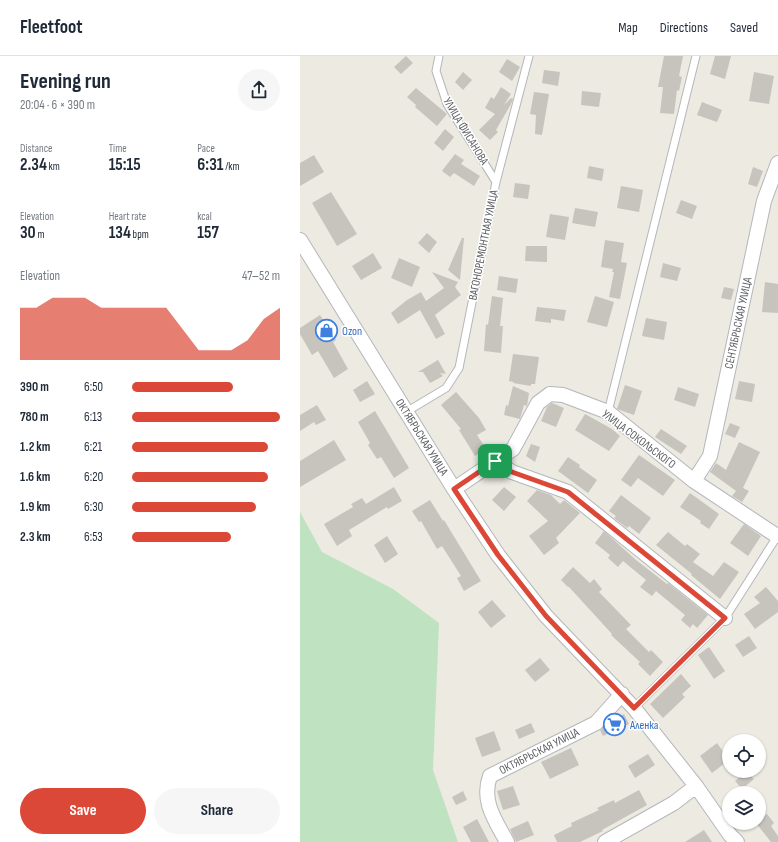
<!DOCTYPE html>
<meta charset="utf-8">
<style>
body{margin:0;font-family:"Sofia Sans Condensed",sans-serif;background:#f6f6f7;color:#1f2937;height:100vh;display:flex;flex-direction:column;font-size:15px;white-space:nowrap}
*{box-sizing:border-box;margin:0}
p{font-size:13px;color:#747a83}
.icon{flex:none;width:22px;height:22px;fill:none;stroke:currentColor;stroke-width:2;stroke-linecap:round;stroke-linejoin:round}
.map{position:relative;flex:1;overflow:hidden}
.sheet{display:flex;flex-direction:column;background:#fff;width:300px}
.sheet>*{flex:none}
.tools{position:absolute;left:422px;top:678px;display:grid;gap:8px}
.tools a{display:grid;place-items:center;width:44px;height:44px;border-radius:50%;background:#fff;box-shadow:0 1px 3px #0004;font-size:20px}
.pin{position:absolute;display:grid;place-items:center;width:34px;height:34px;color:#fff;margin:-17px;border-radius:8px;box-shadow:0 2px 6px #0006}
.round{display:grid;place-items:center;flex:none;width:42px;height:42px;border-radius:21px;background:#f6f6f7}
.summary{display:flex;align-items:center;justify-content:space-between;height:68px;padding:0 20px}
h1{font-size:22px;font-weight:700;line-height:30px}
.metrics{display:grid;grid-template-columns:repeat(3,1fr);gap:6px;height:68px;padding:4px 20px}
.metrics div{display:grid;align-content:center}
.metrics b{font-size:17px;font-weight:700}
.metrics small{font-size:11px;font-weight:400}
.metrics p{font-size:11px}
.chart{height:112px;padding:8px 20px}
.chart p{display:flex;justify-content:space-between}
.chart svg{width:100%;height:72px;margin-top:4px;fill:#dc4837;opacity:.7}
.button{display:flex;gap:8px;margin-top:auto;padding:8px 20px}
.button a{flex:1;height:46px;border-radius:24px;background:#dc4837;color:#fff;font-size:16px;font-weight:700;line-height:46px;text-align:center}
.button a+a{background:#f6f6f7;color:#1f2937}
ul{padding:0 20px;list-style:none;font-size:13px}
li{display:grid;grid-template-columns:64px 48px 1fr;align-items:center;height:30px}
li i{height:10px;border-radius:5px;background:#dc4837}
header{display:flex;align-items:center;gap:24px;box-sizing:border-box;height:56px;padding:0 20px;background:#fff;border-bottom:1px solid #e0e1e3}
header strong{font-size:19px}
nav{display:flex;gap:22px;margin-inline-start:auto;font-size:14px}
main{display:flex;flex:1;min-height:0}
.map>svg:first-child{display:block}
</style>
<header>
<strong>Fleetfoot</strong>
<nav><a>Map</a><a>Directions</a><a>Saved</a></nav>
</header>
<main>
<section class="sheet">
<div class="summary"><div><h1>Evening run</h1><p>20:04 · 6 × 390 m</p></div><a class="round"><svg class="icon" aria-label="share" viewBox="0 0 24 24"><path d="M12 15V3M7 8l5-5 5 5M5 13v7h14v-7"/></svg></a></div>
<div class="metrics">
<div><p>Distance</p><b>2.34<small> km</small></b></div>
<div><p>Time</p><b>15:15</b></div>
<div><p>Pace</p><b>6:31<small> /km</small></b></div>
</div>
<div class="metrics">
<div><p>Elevation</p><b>30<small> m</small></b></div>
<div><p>Heart rate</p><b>134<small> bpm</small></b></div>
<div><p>kcal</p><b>157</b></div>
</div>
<div class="chart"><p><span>Elevation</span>47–52 m</p>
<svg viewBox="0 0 160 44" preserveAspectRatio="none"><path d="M0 44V12L10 12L20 6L30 6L40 6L50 12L60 12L70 12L80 12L90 12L100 25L110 38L120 38L130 38L140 32L150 19L160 12V44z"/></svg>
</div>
<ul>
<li><b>390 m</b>6:50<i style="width:68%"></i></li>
<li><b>780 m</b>6:13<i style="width:100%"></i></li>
<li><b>1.2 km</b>6:21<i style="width:92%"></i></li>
<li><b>1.6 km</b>6:20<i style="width:92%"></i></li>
<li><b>1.9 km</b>6:30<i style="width:84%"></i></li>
<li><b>2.3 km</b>6:53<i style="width:67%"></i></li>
</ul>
<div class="button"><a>Save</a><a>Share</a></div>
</section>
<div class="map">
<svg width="478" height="786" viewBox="0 0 478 786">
<rect width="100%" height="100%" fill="#eceae1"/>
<path fill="#bfe2c0" d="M0 456 22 496 93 533 139 567 133 714 158 786H0Z"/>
<path fill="#c7c4be" d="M106 0 113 7 101 18 94 11Z
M364 0H383L379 20 382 21 379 35 377 34 374 58 360 57 363 31H358Z
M415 0H431L425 23 410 18Z
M207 3 220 11 212 25 199 16Z
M244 14 260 16 258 30 242 27Z
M163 16 172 24 163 34 155 26Z
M454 16 474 20 469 48 449 45Z
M201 31 211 38 204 49 211 42 213 43 211 48 196 74 198 76 190 84 179 74 195 58 185 52 191 41 194 43Z
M116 32 147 58 137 70 115 51 116 49 107 41Z
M282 35 301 37 299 51 281 49Z
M234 36 249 38 242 79 235 78 236 59 230 58Z
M402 46 422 54 417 66 397 59Z
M145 73 154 81 143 95 134 87Z
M155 98 164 104 161 108 180 120 174 130 154 117 150 121 142 115Z
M14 99 24 116 0 130V107Z
M289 110 304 113 302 125 287 122Z
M453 111 463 115 457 131 448 128Z
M215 127 230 129 228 143 213 141Z
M321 130 343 134 339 156 317 152Z
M31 136 57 178 37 190 12 147Z
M381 144 397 150 392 163 376 157Z
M275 152 298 156 295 171 272 167Z
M250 158 269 161 265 184 246 181Z
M127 177 137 186 129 197 118 187Z
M162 182H164L160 224 148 214Z
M305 184 324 187 321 206 327 207 320 243 309 241 314 216H312L313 213 301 211Z
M226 190H247V206L225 205Z
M73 197 82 212 61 224 52 210Z
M99 202 120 211 112 231 91 222Z
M363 207 381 212 377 225 360 221Z
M132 216 158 226 155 231 161 239 135 259 145 278 136 283 120 254 98 268 91 257 107 244 121 236 126 245 144 232Z
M199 220 218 223 216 237 197 234Z
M465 226 478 228V257L462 256Z
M424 231 434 233 431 244 421 242Z
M192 240 203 242 200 270H203L201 297 184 295 186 268 188 269Z
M295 240 314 246 307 271 287 266Z
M237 251 266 254 264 265 251 263V267L235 265Z
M20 259 36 284 33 286 48 313 34 322 18 295 12 299 0 278V272Z
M346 262 367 266 364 284 342 280Z
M213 298 239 301 235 328H231V330L213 327 214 326 209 325Z
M138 304 146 318 140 317 143 320 130 327 123 316H118Z
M67 325 75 338 60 346 53 334Z
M439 325 455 328 452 346 435 343Z
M325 329 342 335 334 359 317 353Z
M213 330 229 337 227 350 224 349 220 363 204 359 206 349 208 350Z
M378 331 399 338 395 351 374 344Z
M156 336 179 362 186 374 177 379 186 393 175 400 159 374 161 373 141 349Z
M252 347 264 352 256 371 241 365 247 351Z
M17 349 26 364 16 369 14 366 0 375V359Z
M75 355 109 412 94 422 81 401 77 403 68 389 70 387 58 366Z
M285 358 312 373 320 380 309 395 275 374Z
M430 367 440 371 435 382 425 378Z
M361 373 387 390 381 398 355 381Z
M34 384 46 404 0 431V405Z
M439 386 460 396 443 432 449 435 442 446 432 440 436 435 410 416 416 407 426 414Z
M231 388 240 391 235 406 226 400Z
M339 399 375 424 363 440 338 422 331 431 321 424Z
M268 401 280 409 279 411 297 424 288 437 258 415Z
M94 431 102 445 88 453 87 451 49 474 52 480 37 490 24 468 53 451 51 448 62 442 66 448Z
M204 431 216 441 204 455 192 444Z
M237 434 251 439 260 448 264 444 280 457 256 482 259 487 244 499 229 480 248 465 227 445Z
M390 437 419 458 409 473 400 467 401 465 380 451Z
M321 439 351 462 339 478 329 470 327 472 314 462 316 460 309 455Z
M130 444 143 465 144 464 181 525 164 535 157 522 161 520 142 490 137 493 121 465 119 466 112 455Z
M444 468 461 480 448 500 430 487Z
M304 475 336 504 367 528 368 527 408 559 397 572 393 568 390 572 381 564 385 559 356 535 352 540 340 531 346 524 323 505 318 511 308 502 310 499 295 487Z
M368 476 385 490 387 488 400 498 393 506 413 520 424 506 439 516 420 543 391 519 392 518 356 489Z
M87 480 98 498 85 507 74 489Z
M273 511 290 527 294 523 302 533 299 536 331 569 326 573 349 596 351 594 363 606 350 620 338 608 340 606 311 579 312 578 269 531H268L261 524Z
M466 531 478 545V556L455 573 444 558 460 547 454 541Z
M192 544 206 560 191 572 178 556Z
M449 580 457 592 443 601 435 589Z
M409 591 425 615 414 623 398 599Z
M240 602 250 614 235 626 225 614Z
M381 618 391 630 382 638 385 641 363 662 350 648Z
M324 658 329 668 303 680 300 674 309 665Z
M231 667 235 676 219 683 215 674Z
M194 675 201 694 182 701 175 682Z
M417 687 429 704 412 717 400 700Z
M271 692 279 709 250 723 241 706Z
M348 698 355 709 335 722 328 710Z
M446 716 454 723 442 733 435 725Z
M213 730 220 749 203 754 197 735Z
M339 734 347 749 302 774 303 775 280 786H257L254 779 272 770 271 767 299 754 297 752 314 744 315 747Z
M163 735 167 744 156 749 152 741Z
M467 758 474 767 471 770 478 780V786H471L456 767H459V764Z
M177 763 189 786H171L163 771Z
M228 765 234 779 216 786 210 773Z
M404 774 412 786H385Z"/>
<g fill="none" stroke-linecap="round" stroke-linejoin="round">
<defs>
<path id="service" d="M139 0 136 15 147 48 196 126
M106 356 146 332 159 312 196 126 229 0
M308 356 396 0
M334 652 425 562 478 479"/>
<path id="minor" d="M0 184 154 433 198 499 246 560 334 652 396 730 430 779 437 786
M195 405 212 416 268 436 425 562
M394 425 410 400 464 145 478 107
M154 433 213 393 238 347 250 338 263 339 308 356 394 425 477 480
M207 786C195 764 181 745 190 720L296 667 322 638
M305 786 374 747 396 730"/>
</defs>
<use href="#service" stroke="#b4b7bb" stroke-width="9"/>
<use href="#minor" stroke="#b4b7bb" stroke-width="16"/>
<use href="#service" stroke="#fff" stroke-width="7"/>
<use href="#minor" stroke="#fff" stroke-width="14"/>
</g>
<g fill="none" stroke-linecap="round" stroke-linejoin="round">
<defs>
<path id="route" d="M195 405 212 416 268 436 425 562 334 652 246 560 198 499 154 433Z"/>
</defs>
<use href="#route" stroke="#fff" stroke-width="8"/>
<use href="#route" stroke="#dc4837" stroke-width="5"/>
</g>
<defs>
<symbol id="shop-ring" viewBox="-11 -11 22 22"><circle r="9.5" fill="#fff" stroke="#3f7fe0" stroke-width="1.5"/><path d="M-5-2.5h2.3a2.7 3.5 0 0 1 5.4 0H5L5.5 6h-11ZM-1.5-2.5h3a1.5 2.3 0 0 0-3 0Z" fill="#3f7fe0"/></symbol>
<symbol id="supermarket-ring" viewBox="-11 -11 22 22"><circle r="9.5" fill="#fff" stroke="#3f7fe0" stroke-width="1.5"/><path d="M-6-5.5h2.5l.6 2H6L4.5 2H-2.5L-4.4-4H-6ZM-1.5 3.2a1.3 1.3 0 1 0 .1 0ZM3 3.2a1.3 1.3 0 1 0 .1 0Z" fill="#3f7fe0"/></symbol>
</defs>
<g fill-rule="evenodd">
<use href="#shop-ring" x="14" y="262" width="25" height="25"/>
<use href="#supermarket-ring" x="302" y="656" width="25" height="25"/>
</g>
<g text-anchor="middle" stroke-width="3" stroke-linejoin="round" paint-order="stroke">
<g font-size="12" fill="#5a5d61" stroke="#fff">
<text transform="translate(166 75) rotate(59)" y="4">УЛИЦА ФИСАНОВА</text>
<text transform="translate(183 189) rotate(-79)" y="4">ВАГОНОРЕМОНТНАЯ УЛИЦА</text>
<text transform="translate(438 267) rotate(-78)" y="4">СЕНТЯБРЬСКАЯ УЛИЦА</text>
<text transform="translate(122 381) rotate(58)" y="4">ОКТЯБРЬСКАЯ УЛИЦА</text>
<text transform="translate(339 383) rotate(37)" y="4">УЛИЦА СОКОЛЬСКОГО</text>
<text transform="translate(239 695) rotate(-27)" y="4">ОКТЯБРЬСКАЯ УЛИЦА</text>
</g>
<g font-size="12" fill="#366cbe" stroke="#fff" text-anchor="start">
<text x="42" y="279">Ozon</text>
<text x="330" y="673">Аленка</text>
</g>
</g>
</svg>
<div class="tools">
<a><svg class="icon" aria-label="locate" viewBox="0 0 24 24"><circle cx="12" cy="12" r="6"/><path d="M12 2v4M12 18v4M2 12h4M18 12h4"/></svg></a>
<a><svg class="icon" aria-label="layers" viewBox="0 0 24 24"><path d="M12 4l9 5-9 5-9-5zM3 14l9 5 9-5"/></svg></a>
</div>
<div class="pin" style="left:195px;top:405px;background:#1e9e55"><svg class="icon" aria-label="arrive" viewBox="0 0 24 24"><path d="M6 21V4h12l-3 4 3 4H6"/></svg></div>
</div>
</main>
